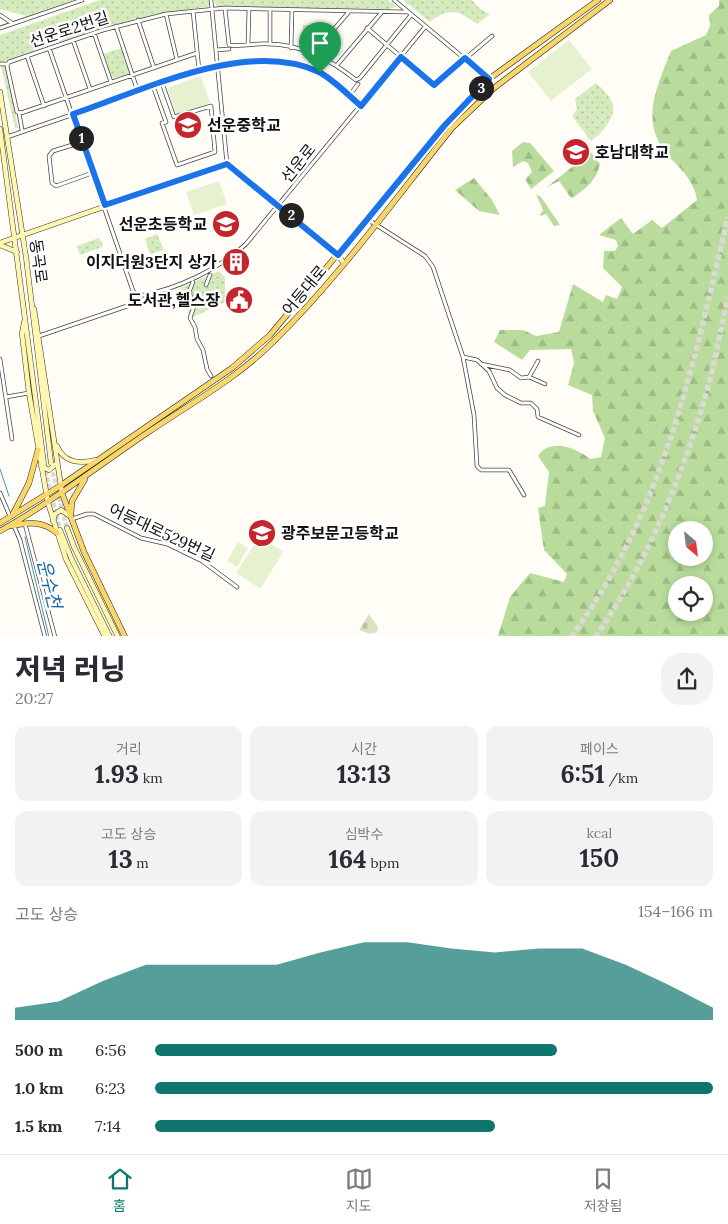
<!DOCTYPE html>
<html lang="ko">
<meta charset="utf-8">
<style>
body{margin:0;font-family:Lora,"Noto Sans KR",serif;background:#f2f2f3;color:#2b2b33;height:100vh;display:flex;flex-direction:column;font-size:19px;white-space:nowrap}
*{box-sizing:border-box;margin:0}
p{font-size:16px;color:#7c7c81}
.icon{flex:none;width:28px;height:28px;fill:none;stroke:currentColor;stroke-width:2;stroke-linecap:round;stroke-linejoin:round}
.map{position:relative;height:636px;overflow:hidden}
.details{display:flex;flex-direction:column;background:#fff;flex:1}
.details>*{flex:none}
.needle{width:32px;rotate:152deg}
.buttons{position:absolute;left:668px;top:521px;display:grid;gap:10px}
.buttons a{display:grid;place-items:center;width:45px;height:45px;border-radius:50%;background:#fff;box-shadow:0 2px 8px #0003;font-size:25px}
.pin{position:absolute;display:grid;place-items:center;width:42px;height:42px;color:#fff;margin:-51px -21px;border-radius:50% 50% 50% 0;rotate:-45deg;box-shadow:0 0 5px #0007}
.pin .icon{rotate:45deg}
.km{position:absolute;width:25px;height:25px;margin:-12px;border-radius:50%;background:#222;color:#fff;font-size:14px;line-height:25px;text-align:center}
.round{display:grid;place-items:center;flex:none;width:52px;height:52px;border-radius:20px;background:#f2f2f3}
.overview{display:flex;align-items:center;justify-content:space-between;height:85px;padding:0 15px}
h1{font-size:28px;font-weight:800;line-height:38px}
.figures{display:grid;grid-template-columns:repeat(3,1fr);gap:8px;height:85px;padding:5px 15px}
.figures div{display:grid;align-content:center;border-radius:12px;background:#f2f2f3;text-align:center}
.figures b{font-size:25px;font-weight:800}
.figures small{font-size:14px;font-weight:400}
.figures p{font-size:14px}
.chart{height:140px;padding:10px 15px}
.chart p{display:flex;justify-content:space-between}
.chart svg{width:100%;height:90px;margin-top:5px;fill:#0f766e;opacity:.7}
ul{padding:0 15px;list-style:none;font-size:16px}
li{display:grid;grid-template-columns:80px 60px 1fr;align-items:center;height:38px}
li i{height:12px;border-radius:6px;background:#0f766e}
.menu{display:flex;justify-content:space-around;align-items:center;height:70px;border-top:1px solid #e1e1e2;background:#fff;font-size:14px;color:#7c7c81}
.menu a{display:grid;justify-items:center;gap:2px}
.menu .selected{color:#0f766e}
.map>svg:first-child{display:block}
</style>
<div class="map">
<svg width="728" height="637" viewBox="0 0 728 637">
<defs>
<pattern id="grass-dots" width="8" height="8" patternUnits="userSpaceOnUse" patternTransform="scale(1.25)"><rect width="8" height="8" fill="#d5ebbd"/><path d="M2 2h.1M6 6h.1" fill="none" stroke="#b6c8a1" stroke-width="1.8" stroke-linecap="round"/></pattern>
<pattern id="forest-firs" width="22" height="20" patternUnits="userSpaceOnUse" patternTransform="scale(1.25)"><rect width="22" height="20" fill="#b9dc9c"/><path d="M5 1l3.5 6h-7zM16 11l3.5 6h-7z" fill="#9ebc85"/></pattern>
<pattern id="cemetery-stones" width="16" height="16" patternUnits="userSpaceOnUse" patternTransform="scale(1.25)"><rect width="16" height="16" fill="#d9e3c4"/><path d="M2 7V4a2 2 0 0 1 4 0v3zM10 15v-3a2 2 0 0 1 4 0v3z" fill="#b9c2a7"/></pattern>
</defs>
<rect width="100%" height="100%" fill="#fffdf5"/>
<path fill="url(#grass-dots)" d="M0 0H74L26 16 0 9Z
M100 0H209V5L207 7C137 14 72 38 5 61L18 127 15 128 0 61V35Z
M214 0H388L397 7 388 9 217 7Z
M403 0H472L480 9 490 14 477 24C459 10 449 7 430 22Z
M303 25 333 26 313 51 303 49Z
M122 48 130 74 112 78 103 54Z
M596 83C601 87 611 97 613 105 616 118 600 135 591 141L572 116 577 109 575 99Z
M157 234 164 250 150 254 145 239Z
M99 238 103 244 102 247 80 255 77 246Z
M219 271 225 277V302L191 318 180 288Z"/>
<path fill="url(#forest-firs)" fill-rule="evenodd" d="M719 0H728V636H498L510 597 530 573 564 582 567 574 544 550 538 508 545 506 549 472 538 456C550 438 575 447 590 459L601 457 605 438 593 411 592 395 568 385 574 363 571 349 530 350 522 360 494 342 500 330H523L536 336 559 332 573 284 603 302 606 295 617 299 622 287 603 268 604 251H615L618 246 616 240 599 235 621 218 633 234 652 220 662 228 697 200C695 184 683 170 671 159 638 124 656 89 671 51L706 35 710 26 709 15 719 6ZM676 530H704V558H676ZM676 585H704V612H676Z
M523 142 530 143 554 171 531 189 525 179 532 172 528 163 523 161 513 167 512 151Z
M591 152 600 164C596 181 587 187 574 197L571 198 559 181 547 187Z
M474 178 492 200 500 215 479 211 455 190Z
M536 194 541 197 560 225 554 226 546 214 539 216 543 210Z"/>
<path fill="url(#cemetery-stones)" d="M369 614 378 627 377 632 370 634 359 630Z"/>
<path fill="#e6f2cf" d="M569 40 592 69 551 101 528 72Z
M201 76 210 103 176 114 167 88Z
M219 181 227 204 194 215 186 192Z
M260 536 283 552 261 588H259L236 573Z
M238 542 248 548 237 567 227 561Z"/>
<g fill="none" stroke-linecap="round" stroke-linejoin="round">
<path stroke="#3f96cf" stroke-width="1" d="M0 469 9 496
M25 537 49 637"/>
<path stroke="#dbdad3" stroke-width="4.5" stroke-dasharray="4.5 2" stroke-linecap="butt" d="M44 465 60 530
M51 466 67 528"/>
<path stroke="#dbdad3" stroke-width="5.5" stroke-dasharray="5.5 3" stroke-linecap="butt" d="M571 637C664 512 693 365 728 217
M595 637C648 562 683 475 708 387 716 358 721 327 728 298"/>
<defs>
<path id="street" d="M211 0 227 164
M394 0 489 79
M225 9 229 45C241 47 255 43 268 44 301 44 331 60 356 80L360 78 411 15
M193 11 199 70
M166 14 177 60
M0 15 12 23
M138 20 154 68
M116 26 138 92
M0 28 82 0
M367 28 434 85 492 36
M94 33 111 82
M73 40 90 89
M270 43V9
M248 44 249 9
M49 48 133 291 139 296
M291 48 292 10
M216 50 229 49
M197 53 21 113 17 112 7 66 9 62 103 30 166 14 225 8 407 12
M27 56 44 106
M0 64H8
M337 65 382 12
M309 69 315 51 348 13
M153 86 166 122 162 123 177 165 215 152 211 106 174 117 162 83
M349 96 358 84
M19 113 22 130
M7 137 199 71C235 59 283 55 319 72 334 80 348 95 361 106
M82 142 53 151 49 156 52 183 56 186 92 173
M367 219 425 256 433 267 463 357 474 415 477 466 481 470H509L524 495
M193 282 189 292 194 306 190 318 195 327 197 339 203 350 207 369 211 376
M206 285 210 275
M139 296C178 289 217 270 246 244L425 27
M39 336 136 303 139 296
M463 357 477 360 489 371 497 388 505 395 521 403H531L537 409 538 417 579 435
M0 359 12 439
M481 364 510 370 521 378 529 377 545 384
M529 377 538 361
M6 397 29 393
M0 493 10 516
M72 519 87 514H94L141 538 167 544 202 561 237 587
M25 524 55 637
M14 526 20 540 45 637"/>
<path id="secondary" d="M0 92 26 257 51 463
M0 129 44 464
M0 243 227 164 338 255 343 262
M0 245 17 252
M34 309 62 493
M24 322 22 334 29 393 48 503 66 559 105 637
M57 446C64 463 79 464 96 460
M41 466 49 470 56 464
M53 521 55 514 61 510 70 516
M67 528 74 547 118 637
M60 530 72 560 110 637"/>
<path id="primary" d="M62 493 84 552 125 637
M13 514 29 483 38 450
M71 514 72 501 85 479
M0 523 60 486 232 368 270 335 461 107 489 79 598 0
M12 526C29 522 43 521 57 533
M0 531C52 502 98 466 147 433 191 403 238 378 275 340 340 276 395 199 452 128L494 88 610 0"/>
</defs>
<use href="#street" stroke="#444" stroke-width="4.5"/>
<use href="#secondary" stroke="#333" stroke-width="5.5"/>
<use href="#primary" stroke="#222" stroke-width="6"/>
<use href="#street" stroke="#fff" stroke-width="3"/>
<use href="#secondary" stroke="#fff6b0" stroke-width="4.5"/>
<use href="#primary" stroke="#f9d66b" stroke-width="5"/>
</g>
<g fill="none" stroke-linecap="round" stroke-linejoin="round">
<defs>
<path id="route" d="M401 57 434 85 465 58 489 79 444 126 338 255 227 164 105 205 73 114C142 91 247 38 319 72 334 80 348 95 361 106Z"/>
</defs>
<use href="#route" stroke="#fff" stroke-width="10"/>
<use href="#route" stroke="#1a73e8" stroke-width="6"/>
</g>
<defs>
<symbol id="school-disc" viewBox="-11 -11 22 22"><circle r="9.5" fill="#c4262e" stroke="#fff"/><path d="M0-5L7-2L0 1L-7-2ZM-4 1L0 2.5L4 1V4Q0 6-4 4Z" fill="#fff"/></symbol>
<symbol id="university-disc" viewBox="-11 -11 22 22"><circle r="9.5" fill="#c4262e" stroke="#fff"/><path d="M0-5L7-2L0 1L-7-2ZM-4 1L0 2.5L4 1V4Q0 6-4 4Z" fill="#fff"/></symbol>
<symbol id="building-disc" viewBox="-11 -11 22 22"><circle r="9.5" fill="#c4262e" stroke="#fff"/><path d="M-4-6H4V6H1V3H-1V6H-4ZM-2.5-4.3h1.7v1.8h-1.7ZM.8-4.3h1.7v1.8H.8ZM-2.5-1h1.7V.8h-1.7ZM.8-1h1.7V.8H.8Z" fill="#fff"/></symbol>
<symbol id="civic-disc" viewBox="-11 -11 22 22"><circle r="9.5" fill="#c4262e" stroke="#fff"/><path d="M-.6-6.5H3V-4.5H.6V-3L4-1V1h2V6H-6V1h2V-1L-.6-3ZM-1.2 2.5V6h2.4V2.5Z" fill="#fff"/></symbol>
</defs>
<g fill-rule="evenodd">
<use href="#school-disc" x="172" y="109" width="32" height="32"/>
<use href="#university-disc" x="560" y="136" width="32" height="32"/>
<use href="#school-disc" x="210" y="208" width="32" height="32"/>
<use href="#building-disc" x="220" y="246" width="32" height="32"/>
<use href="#civic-disc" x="223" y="284" width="32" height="32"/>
<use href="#school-disc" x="246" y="517" width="32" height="32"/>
</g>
<g text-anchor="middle" stroke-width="5" stroke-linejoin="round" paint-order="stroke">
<g font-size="16" fill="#111" stroke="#fff">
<text transform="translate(69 29) rotate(-18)" y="6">선운로2번길</text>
<text transform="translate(298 163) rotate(-51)" y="6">선운로</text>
<text transform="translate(39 261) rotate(82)" y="6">동곡로</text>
<text transform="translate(304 290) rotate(-50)" y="6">어등대로</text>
<text transform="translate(162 532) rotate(25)" y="6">어등대로529번길</text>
</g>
<g font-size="16" font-weight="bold" fill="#111" stroke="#fff" text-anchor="start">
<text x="207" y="131">선운중학교</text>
<text x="595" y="158">호남대학교</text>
<text x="207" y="230" text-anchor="end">선운초등학교</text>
<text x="217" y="268" text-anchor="end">이지더원3단지 상가</text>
<text x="220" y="306" text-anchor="end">도서관,헬스장</text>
<text x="281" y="539">광주보문고등학교</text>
</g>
<g font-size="18" font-style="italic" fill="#1768a6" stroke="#fff">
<text transform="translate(49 584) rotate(76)" y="6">운수천</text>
</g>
</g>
</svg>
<div class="buttons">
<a><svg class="needle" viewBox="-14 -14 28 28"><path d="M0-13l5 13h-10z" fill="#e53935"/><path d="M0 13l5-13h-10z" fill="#7c7c81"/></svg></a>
<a><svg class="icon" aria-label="locate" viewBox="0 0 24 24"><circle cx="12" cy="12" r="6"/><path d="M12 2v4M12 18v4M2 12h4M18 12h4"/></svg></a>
</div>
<div class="pin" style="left:320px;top:73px;background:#1e9e55"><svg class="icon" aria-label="arrive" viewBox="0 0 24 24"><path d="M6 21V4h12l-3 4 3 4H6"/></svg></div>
<b class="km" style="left:81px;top:138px">1</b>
<b class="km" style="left:291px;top:215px">2</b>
<b class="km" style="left:481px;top:88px">3</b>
</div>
<section class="details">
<div class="overview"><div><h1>저녁 러닝</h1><p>20:27</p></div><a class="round"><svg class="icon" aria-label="share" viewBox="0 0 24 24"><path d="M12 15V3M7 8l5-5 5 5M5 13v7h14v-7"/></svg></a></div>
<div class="figures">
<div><p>거리</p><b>1.93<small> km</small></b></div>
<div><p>시간</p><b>13:13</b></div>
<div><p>페이스</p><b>6:51<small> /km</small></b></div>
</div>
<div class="figures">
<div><p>고도 상승</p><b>13<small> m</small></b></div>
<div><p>심박수</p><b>164<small> bpm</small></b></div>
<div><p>kcal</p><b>150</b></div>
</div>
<div class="chart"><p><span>고도 상승</span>154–166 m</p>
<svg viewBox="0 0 160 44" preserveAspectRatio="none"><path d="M0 44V38L10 35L20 25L30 17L40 17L50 17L60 17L70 11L80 6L90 6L100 9L110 11L120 9L130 9L140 17L150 27L160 38V44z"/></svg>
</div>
<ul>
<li><b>500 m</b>6:56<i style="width:72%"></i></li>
<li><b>1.0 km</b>6:23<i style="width:100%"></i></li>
<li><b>1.5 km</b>7:14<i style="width:61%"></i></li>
</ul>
</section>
<nav class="menu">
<a class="selected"><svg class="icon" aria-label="home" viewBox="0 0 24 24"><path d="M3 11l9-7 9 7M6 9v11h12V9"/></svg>홈</a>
<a><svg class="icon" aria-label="map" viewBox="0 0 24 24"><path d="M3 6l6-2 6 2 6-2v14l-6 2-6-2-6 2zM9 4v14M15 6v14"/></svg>지도</a>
<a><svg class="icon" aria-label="saved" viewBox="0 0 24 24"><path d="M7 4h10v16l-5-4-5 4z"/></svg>저장됨</a>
</nav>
